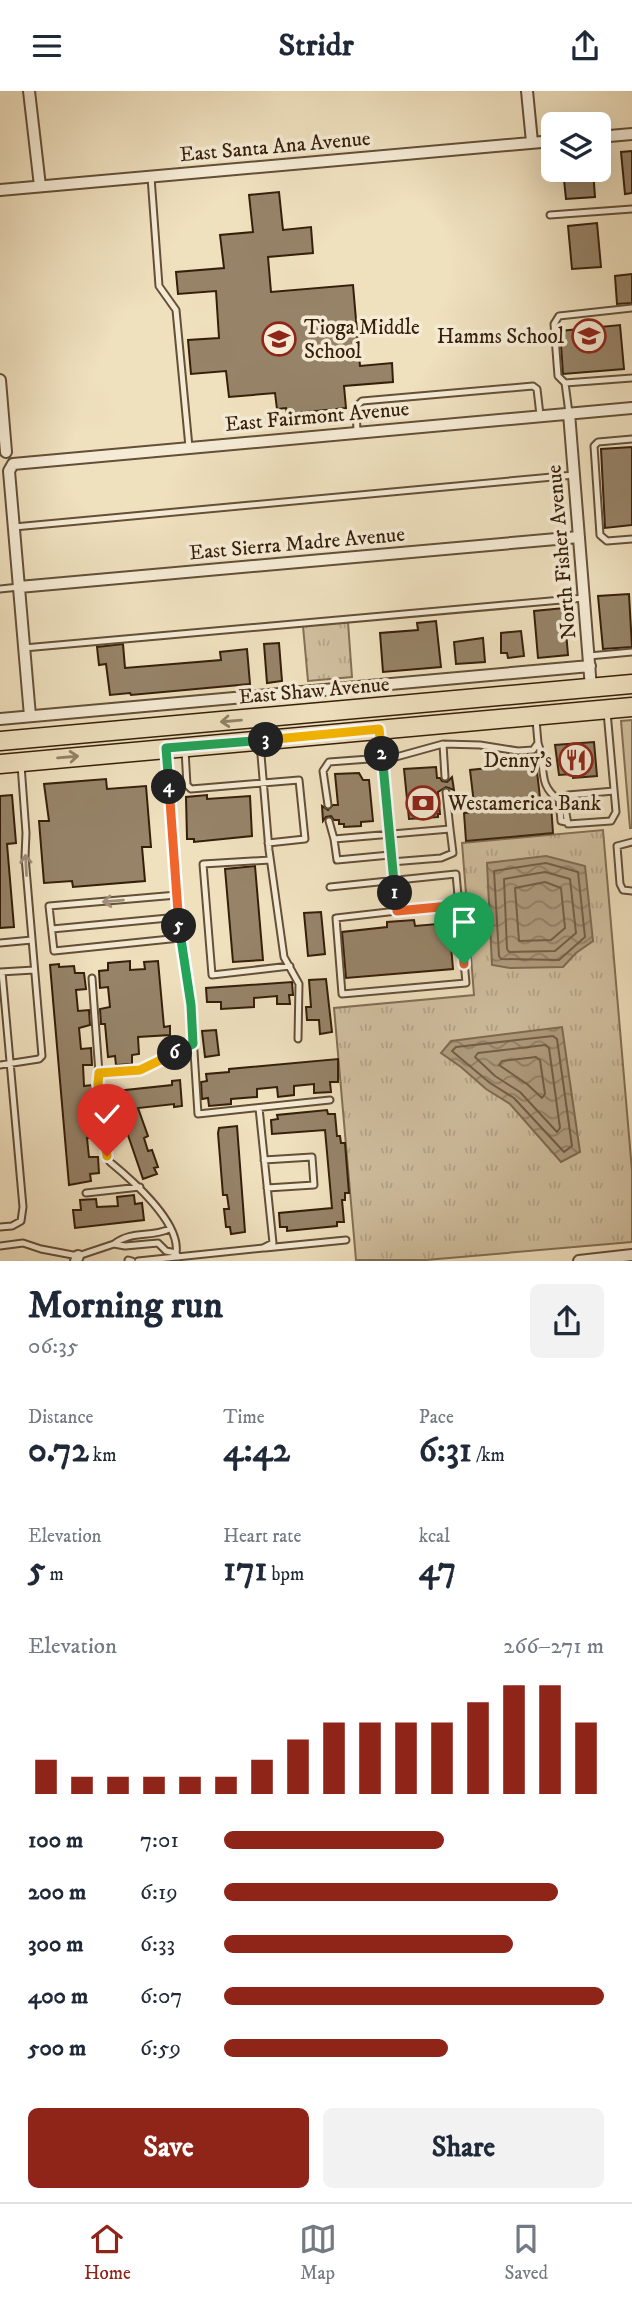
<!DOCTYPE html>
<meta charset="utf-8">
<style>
body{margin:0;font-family:"IM FELL DW Pica",serif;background:#f2f2f3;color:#1f2937;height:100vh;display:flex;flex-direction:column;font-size:26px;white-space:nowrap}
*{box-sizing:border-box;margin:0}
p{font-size:23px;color:#747a83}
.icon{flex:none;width:38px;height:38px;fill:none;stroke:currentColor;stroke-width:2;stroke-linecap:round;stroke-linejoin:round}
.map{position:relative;height:1170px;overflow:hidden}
.panel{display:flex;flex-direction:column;background:#fff;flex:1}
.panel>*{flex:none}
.controls{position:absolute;left:541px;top:21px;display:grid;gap:14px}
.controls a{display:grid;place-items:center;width:70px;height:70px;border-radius:10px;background:#fff;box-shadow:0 7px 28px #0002;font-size:35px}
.pin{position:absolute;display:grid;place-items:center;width:60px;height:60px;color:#fff;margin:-72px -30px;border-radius:50% 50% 50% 0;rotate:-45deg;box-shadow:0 0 7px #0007}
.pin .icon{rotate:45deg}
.km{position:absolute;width:35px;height:35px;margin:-18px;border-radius:50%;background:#222;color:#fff;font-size:19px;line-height:35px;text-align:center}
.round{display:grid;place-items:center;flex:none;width:74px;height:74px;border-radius:10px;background:#f2f2f3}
.headline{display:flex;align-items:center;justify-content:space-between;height:119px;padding:0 28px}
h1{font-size:38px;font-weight:700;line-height:52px}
.stats{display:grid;grid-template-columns:repeat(3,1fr);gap:10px;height:119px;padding:7px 28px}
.stats div{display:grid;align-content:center}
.stats b{font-size:35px;font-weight:700}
.stats small{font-size:19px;font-weight:400}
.stats p{font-size:19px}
.chart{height:196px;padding:14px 28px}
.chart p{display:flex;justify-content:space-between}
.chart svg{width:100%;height:126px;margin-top:7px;stroke:#8f2418;stroke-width:6}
.action{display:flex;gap:14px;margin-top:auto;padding:14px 28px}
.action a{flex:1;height:80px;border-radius:10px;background:#8f2418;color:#fff;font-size:28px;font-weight:700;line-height:80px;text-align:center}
.action a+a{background:#f2f2f3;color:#1f2937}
ul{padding:0 28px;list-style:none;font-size:23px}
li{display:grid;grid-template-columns:112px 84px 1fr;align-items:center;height:52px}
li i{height:18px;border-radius:9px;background:#8f2418}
header{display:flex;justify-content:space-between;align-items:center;height:91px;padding:0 28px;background:#fff;font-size:32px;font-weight:700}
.tab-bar{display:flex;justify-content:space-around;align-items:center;height:98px;border-top:2px solid #e0e1e3;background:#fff;font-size:19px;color:#747a83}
.tab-bar a{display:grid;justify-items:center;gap:4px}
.tab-bar .on{color:#8f2418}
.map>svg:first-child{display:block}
</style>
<header><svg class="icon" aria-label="menu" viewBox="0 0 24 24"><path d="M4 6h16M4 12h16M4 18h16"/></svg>Stridr<svg class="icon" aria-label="share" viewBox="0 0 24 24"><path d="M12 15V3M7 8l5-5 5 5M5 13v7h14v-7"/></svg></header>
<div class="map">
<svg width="632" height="1170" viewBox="0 0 632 1170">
<defs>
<pattern id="grass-tufts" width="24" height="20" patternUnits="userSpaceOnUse" patternTransform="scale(1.75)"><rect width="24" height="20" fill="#d0bf9f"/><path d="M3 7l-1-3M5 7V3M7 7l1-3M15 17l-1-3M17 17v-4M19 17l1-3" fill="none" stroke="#b3a488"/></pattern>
<pattern id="water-waves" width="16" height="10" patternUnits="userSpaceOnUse" patternTransform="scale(1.75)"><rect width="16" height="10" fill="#b09e81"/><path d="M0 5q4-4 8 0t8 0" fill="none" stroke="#908068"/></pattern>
</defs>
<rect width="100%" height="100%" fill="#efe0be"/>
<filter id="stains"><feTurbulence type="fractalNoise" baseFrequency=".00286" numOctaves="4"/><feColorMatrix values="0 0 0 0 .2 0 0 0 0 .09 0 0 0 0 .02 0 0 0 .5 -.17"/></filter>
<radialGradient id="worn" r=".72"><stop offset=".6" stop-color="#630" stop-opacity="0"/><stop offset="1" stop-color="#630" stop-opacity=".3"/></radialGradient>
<path fill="url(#grass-tufts)" stroke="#836f54" stroke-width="2" d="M348 531 352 586 308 590 303 535Z
M632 629V737H630L621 630Z
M603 739 632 1080V1151L426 1169H356L334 917 474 904 462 752Z"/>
<path fill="url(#water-waves)" stroke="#7f6b51" stroke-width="2" d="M546 765 585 775 593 850 576 862 563 876 510 877 492 874 487 772Z
M562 936 580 1061 561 1071 510 1013 486 998 461 976 441 962 451 950Z"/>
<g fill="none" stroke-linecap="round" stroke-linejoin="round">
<path stroke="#735e46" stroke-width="2" d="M546 772 578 781 585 846 559 869 501 868 499 865 494 780Z
M545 781 570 788 576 842 555 860 509 861 507 858 504 788Z
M545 791 561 797 565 837 551 849 519 850 515 797Z
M553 945 557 948 572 1055 564 1061 514 1007 490 992 452 960 456 956Z
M545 954 549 957 560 1037 557 1041 520 1001 495 985 475 966 478 962Z
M536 966 540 969 545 1003 542 1007 527 993 499 974 502 970Z"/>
</g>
<path fill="#968368" stroke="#361f0a" stroke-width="2" d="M632 60V102L625 103 621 61Z
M563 79H593L595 106 566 108Z
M279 101 283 139 311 136 313 162 268 166 271 201 353 194 360 275 392 272 393 291 344 295 346 317 287 323 286 317 277 318 275 302 229 306 226 280 191 283 188 249 219 247 216 200 178 203 176 181 224 177 220 144 253 141 249 104Z
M597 132 601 176 572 178 568 135Z
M632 183V212L617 213 615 185Z
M620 234 624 278 563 283 560 240Z
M632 356V434L605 437 601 358Z
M629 503 632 556 603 558 598 505Z
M564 517 568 564 538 567 534 520Z
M436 530 441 576 383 581 380 542 418 539 417 532Z
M521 540 524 565 508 567 507 562H501V542Z
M483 547 485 571 456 573 454 551Z
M279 552 282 590 267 592 264 553Z
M123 553 125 577 221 569 220 561 247 558 250 593 131 604 130 602 110 604 106 573 99 574 97 556Z
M594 651 597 685 573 687V683L559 684 555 654Z
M536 672 541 715 551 714 553 742 466 750 464 722 475 721 470 679Z
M436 676 437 687H440L442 690 447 691 452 686 454 699 446 696 438 701 440 723H438V726L409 728 404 678Z
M359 682 363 689H369L373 730 361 731V735L344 736V733H339V729H334L331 725 326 726 323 730 322 715 328 719 333 714H338L335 683Z
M106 688 107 698 146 695 151 756H142L145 790 73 796 72 790 44 792 39 730H49L44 693Z
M12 704 16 752 7 753 14 836 0 837V705Z
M207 704V708L250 705 252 745 194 751V748H187L186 706Z
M255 775 263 869 233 871 225 778Z
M321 821 325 863 308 865 304 822Z
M414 829 415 835 449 832 453 878 346 887 342 841 387 836V831Z
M130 870V879L145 878 144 871 158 870 164 936 170 935V944L138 946 139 963 132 964V973L116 974 115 965 108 966 105 933H101L100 918 110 916 108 896 100 897 99 880 108 879V872Z
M59 873V876L74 875 75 882H84L86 898 76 899 78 920 89 919 90 934 79 937 81 958 91 957 92 974H83L84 995 92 994 93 1011 84 1012 86 1031 95 1030 96 1046 87 1047 89 1066H98L99 1082 90 1083 91 1090 69 1094 50 874Z
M326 888 332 941 320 943 319 929H307L306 916H311L309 889Z
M292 891 293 904H289L290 913H277V905L254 907V916L221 918V911H207L206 897Z
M216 939 219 964 205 966 202 940Z
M338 968V991H330L331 1001 314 1002V993L294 995V1004L278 1006 277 996 257 998V1006L231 1008V1013L209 1015 208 1007 202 1008 201 991 207 990 206 983 229 981V978Z
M180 989 182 1015 174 1016V1013L138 1017 148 1045 144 1047 148 1060 152 1059 158 1076 154 1077 157 1083 143 1088 119 1018 115 1019V1014L108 1015 107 1001 172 994V990Z
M327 1019 328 1023H335L337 1045H340L341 1052H345L349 1102H345V1109H342L344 1131H337V1135L287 1140V1136H280L279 1122 332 1117 325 1039 272 1043 271 1029 278 1028 277 1024Z
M237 1035 245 1141 231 1143 230 1136H226L224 1118H229L227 1104H223L218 1042 219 1037Z
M134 1104 135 1113 142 1112 144 1129 75 1137 73 1119H81L80 1109 96 1108 97 1116 118 1115 117 1106Z"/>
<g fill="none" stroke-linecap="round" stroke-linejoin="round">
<defs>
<path id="lane" d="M151 86 159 195 176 219 189 356
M550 124 632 118
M565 292 558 285 554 233 559 225 632 217
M569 322 565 292 632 287
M357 341 356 316 362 310 533 295 537 298 540 324
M632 348 598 351 594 355 600 444 607 450 632 448
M14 436 574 384
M0 498 19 496
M24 557 584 507
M589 565 632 561
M607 621 616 721 611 730 568 733 563 707 568 704 614 700
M260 652 269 759 284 866 299 893 298 948
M538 652C547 676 536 693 559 709L561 730 566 731
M443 653 445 686
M185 659 187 694 191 698 299 689 305 748 268 752
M166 661 180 847 191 914 198 1023 330 1009
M446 701 450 738
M328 714 323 680 329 671 396 666 443 653 480 654 518 660 533 659 538 652 536 629
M329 730 334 748
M632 751 617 755 620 793 623 799 632 800
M390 764 337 769 334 748 450 738 453 762 441 767 391 771
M270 769 203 773 212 884 290 875
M330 796 456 783 466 892 342 903 336 827 397 820C395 801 393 783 390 764L380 643
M177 804 49 815 54 860 180 847
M397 820 460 814
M52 838 179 826
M0 852 32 849
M0 881 34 879
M92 887 99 982
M0 974 39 968 42 965 25 766 26 742 21 674
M264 1069 312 1066 314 1094 267 1097
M86 1102 140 1096
M0 1136 12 1135 21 1130 23 1116 2 881
M169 1138C150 1147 132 1139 114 1153L125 1155 158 1152 166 1160 176 1162
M0 1155 23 1152 41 1158 78 1165 114 1153
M265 1157 346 1149
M178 1166 176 1162C181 1132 132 1089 110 1071L107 1065 98 993 99 982 140 979 193 953
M128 1169 132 1170
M138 1170 263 1157 273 1152 259 1017"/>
<path id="street" d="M29 0 40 95
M527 0 532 51
M598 46 632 43
M0 99 553 50
M0 289 6 361
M569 322 591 597
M19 496 579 446
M30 625 9 380 13 373 632 317
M0 628 590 575
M76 1170 78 1165
M579 1170 632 1164"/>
<path id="primary" d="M0 650 632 593
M0 673 632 616"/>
</defs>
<use href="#lane" stroke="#644f37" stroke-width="9"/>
<use href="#street" stroke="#644f37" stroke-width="14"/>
<use href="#primary" stroke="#361f0a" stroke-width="21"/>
<use href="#lane" stroke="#f5ebd5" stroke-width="5"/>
<use href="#street" stroke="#f5ebd5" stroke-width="10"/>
<use href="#primary" stroke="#efe0be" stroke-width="18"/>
</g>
<defs><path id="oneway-shaft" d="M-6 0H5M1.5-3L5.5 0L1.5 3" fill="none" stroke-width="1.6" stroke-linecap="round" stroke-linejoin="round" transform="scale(1.75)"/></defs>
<g stroke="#928064">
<use href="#oneway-shaft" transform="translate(231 630) rotate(175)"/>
<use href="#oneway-shaft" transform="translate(68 666) rotate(-5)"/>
</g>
<g stroke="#9f8f7a">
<use href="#oneway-shaft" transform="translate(26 774) rotate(-93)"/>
<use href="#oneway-shaft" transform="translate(113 810) rotate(175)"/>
</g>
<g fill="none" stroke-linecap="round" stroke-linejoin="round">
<defs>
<path id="split-1" d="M395 802 397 820 460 814 464 873"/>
<path id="split-2" d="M382 663 395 802"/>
<path id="split-3" d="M266 649 379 638 382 663"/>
<path id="split-4" d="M169 696 166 657 266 649"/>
<path id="split-5" d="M169 696 179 835"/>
<path id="split-6" d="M175 962 193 953 191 914 179 835"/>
<path id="split-7" d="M107 1065 98 993 99 982 140 979 175 962"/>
</defs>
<use href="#split-1" stroke="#fff" stroke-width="14"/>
<use href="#split-2" stroke="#fff" stroke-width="14"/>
<use href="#split-3" stroke="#fff" stroke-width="14"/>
<use href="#split-4" stroke="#fff" stroke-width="14"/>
<use href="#split-5" stroke="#fff" stroke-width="14"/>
<use href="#split-6" stroke="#fff" stroke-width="14"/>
<use href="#split-7" stroke="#fff" stroke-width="14"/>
<use href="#split-1" stroke="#f0652b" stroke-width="9"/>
<use href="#split-2" stroke="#22a559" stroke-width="9"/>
<use href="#split-3" stroke="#f5b400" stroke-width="9"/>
<use href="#split-4" stroke="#22a559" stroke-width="9"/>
<use href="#split-5" stroke="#f0652b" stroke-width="9"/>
<use href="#split-6" stroke="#22a559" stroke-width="9"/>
<use href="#split-7" stroke="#f5b400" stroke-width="9"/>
</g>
<defs>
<symbol id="school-ring" viewBox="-11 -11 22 22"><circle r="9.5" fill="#f5ebd5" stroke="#8f2418" stroke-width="1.5"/><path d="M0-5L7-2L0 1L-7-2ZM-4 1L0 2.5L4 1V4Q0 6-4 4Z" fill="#8f2418"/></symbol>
<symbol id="restaurant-ring" viewBox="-11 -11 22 22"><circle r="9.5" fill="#f5ebd5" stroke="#8f2418" stroke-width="1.5"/><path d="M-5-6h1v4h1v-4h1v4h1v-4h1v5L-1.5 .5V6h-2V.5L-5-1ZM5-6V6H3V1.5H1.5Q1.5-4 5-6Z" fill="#8f2418"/></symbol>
<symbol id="bank-ring" viewBox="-11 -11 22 22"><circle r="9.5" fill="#f5ebd5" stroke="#8f2418" stroke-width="1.5"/><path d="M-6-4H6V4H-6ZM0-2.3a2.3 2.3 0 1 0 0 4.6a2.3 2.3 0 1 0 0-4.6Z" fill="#8f2418"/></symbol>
</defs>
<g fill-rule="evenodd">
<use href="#school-ring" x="570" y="226" width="38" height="38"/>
<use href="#school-ring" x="260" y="229" width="38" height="38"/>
<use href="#restaurant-ring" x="557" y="650" width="38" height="38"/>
<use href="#bank-ring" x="404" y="693" width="38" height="38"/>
</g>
<g text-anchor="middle" stroke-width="7" stroke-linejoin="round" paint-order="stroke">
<g font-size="21" fill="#361f0a" stroke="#f5ebd5">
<text transform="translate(275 55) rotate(-5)" y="7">East Santa Ana Avenue</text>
<text transform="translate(317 325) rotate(-5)" y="7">East Fairmont Avenue</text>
<text transform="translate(297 452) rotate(-5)" y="7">East Sierra Madre Avenue</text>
<text transform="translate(561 461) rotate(-95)" y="7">North Fisher Avenue</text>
<text transform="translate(314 599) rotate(-5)" y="7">East Shaw Avenue</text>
</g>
<g font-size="21" fill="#361f0a" stroke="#f5ebd5" text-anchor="start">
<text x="304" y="243">Tioga Middle<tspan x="304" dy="24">School</tspan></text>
<text x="564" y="252" text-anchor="end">Hamms School</text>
<text x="552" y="676" text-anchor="end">Denny's</text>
<text x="448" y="719">Westamerica Bank</text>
</g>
</g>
<rect width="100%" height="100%" filter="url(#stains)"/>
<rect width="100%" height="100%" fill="url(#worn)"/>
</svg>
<div class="controls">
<a><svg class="icon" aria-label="layers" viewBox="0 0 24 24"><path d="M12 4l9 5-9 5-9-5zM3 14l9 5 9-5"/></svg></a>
</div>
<div class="pin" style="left:464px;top:873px;background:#1e9e55"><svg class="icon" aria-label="arrive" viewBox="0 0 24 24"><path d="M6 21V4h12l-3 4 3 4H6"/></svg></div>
<div class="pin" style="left:107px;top:1065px;background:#d93025"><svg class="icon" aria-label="check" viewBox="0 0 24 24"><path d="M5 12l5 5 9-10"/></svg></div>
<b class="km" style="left:395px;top:802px">1</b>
<b class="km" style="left:382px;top:663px">2</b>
<b class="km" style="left:266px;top:649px">3</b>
<b class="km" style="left:169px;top:696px">4</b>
<b class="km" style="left:179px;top:835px">5</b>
<b class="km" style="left:175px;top:962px">6</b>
</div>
<section class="panel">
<div class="headline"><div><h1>Morning run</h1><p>06:35</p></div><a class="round"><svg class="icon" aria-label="share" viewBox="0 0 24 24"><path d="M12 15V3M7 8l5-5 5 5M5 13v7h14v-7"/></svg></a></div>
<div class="stats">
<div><p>Distance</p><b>0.72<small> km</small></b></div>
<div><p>Time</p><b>4:42</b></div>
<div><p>Pace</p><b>6:31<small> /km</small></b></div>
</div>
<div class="stats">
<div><p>Elevation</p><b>5<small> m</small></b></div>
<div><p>Heart rate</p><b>171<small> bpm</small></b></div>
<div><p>kcal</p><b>47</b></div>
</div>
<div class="chart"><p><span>Elevation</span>266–271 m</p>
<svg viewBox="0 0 160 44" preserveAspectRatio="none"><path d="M5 44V32M15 44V38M25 44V38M35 44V38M45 44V38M55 44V38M65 44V32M75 44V25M85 44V19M95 44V19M105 44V19M115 44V19M125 44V12M135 44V6M145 44V6M155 44V19"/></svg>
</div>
<ul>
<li><b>100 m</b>7:01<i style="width:58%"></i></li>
<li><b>200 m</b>6:19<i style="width:88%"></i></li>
<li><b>300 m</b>6:33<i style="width:76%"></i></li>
<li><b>400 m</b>6:07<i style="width:100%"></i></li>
<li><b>500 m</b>6:59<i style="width:59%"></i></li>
</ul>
<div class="action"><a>Save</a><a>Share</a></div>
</section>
<nav class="tab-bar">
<a class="on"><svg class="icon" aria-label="home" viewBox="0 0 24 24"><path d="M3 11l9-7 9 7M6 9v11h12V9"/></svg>Home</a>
<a><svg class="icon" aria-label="map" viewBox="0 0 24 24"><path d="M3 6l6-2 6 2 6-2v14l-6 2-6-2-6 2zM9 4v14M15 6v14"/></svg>Map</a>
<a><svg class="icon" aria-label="saved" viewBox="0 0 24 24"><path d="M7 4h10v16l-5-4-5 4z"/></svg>Saved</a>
</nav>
